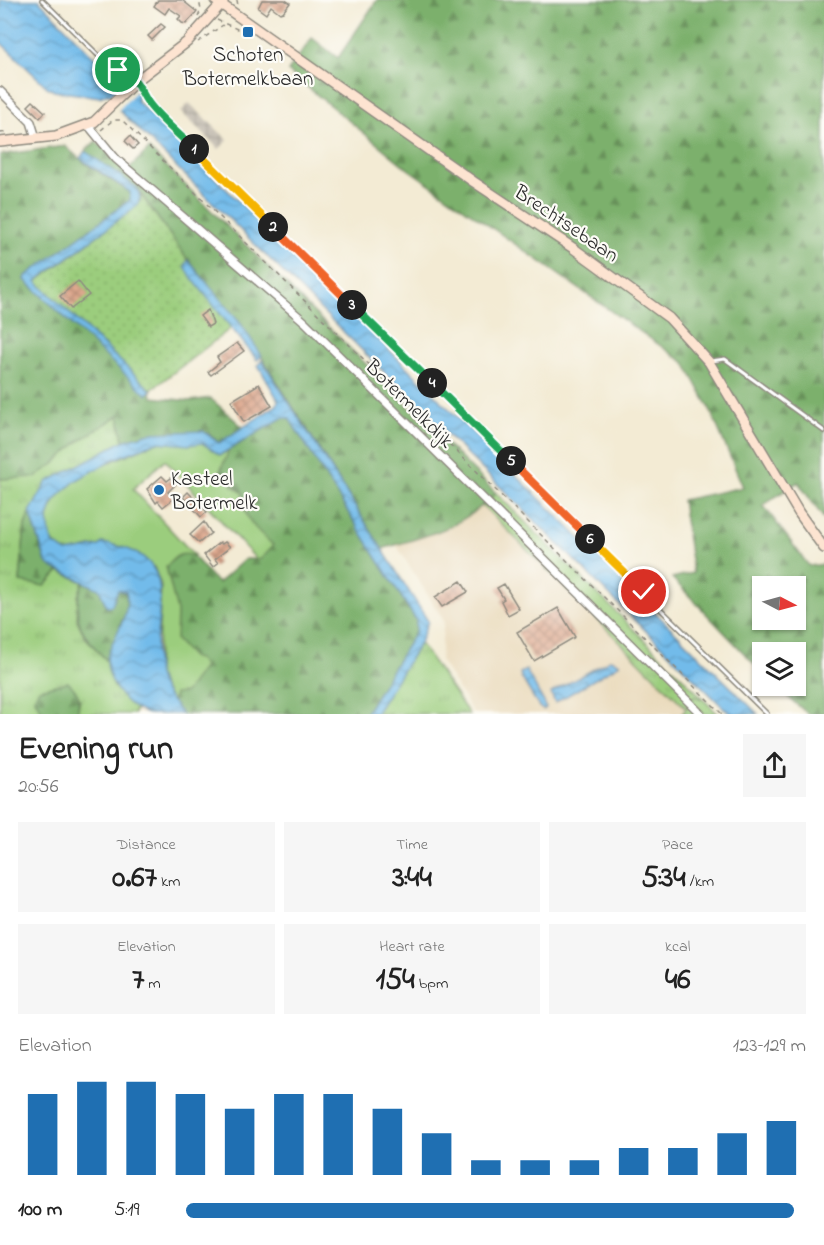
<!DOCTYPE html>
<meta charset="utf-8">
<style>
body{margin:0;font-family:"Indie Flower",sans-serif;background:#f6f6f6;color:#222;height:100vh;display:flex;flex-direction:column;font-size:22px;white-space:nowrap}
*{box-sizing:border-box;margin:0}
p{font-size:20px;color:#767676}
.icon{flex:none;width:33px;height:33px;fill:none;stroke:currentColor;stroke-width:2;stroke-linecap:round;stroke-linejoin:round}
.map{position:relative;height:714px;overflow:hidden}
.details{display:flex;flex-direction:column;background:#fff;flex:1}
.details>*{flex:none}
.needle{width:39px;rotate:96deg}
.buttons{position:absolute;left:752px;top:576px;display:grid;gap:12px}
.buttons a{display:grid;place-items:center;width:54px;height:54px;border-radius:0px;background:#fff;box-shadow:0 2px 4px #0004;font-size:30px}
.pin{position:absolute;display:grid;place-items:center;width:51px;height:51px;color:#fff;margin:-26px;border:3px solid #fff;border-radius:50%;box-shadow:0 2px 6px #0007}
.km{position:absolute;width:30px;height:30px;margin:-15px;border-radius:50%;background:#222;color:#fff;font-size:16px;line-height:30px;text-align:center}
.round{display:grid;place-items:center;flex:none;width:63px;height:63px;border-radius:0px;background:#f6f6f6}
.summary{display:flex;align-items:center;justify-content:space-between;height:102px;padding:0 18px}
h1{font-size:33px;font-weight:700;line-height:45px}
.figures{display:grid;grid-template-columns:repeat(3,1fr);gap:9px;height:102px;padding:6px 18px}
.figures div{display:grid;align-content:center;border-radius:0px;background:#f6f6f6;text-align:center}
.figures b{font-size:30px;font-weight:700}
.figures small{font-size:16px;font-weight:400}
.figures p{font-size:16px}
.chart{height:168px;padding:12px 18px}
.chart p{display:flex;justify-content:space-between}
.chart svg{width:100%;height:108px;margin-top:6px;stroke:#1f6fb2;stroke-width:6}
ul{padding:0 18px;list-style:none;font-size:20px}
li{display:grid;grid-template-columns:96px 72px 1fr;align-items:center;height:45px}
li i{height:15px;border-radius:8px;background:#1f6fb2}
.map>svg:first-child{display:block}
</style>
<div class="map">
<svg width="824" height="714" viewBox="0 0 824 714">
<defs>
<pattern id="industrial-grid" width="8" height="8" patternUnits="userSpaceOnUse" patternTransform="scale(1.5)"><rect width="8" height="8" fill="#c9c3b8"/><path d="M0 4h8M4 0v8" fill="none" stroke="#ada89e"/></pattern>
<pattern id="grass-tufts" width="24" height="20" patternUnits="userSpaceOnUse" patternTransform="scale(1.5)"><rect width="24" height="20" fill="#9bcd7d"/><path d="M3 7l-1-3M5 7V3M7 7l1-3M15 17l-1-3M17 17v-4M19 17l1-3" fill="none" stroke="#86b06c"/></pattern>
<pattern id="forest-firs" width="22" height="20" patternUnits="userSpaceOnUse" patternTransform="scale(1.5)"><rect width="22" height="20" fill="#7cb06c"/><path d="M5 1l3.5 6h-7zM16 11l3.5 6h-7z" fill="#668f59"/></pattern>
<pattern id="garden-dots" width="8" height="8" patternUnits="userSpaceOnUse" patternTransform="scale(1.5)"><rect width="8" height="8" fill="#9bcd7d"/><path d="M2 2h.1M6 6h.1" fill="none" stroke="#86b06c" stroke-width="1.8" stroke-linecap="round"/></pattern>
<pattern id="water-waves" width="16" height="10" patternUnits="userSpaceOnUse" patternTransform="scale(1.5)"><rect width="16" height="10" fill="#72bbea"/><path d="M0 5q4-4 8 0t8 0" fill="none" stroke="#5e98be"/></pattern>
<pattern id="building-cross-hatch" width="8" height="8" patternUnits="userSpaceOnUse" patternTransform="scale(1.5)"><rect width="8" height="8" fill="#dda88e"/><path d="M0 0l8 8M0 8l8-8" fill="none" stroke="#b38974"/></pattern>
</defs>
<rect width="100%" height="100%" fill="#fdfcf7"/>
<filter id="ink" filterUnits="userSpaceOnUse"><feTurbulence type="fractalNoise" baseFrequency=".0167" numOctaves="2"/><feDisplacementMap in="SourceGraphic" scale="12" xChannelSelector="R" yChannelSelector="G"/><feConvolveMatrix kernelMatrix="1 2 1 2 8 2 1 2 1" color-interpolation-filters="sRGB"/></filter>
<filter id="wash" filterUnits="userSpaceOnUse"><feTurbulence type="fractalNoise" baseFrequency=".008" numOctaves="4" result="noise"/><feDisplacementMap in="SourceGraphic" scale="24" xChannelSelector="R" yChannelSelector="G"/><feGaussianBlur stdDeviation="1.35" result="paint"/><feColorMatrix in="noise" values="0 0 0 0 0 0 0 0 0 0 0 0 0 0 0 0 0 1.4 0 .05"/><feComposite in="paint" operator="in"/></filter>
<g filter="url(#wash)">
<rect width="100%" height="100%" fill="#f3ebd4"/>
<path fill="#e9d9ba" d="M483 506 687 709 682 714H474L440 660 444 621 390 535 450 528Z"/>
<path fill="url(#industrial-grid)" d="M189 103 228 140 219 149 181 112Z"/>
<path fill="url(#grass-tufts)" stroke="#637c54" stroke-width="1.5" d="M119 415 123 441 47 482 25 525 20 581 45 586 59 571 83 582 78 596 77 620 85 637 107 661 114 687 136 708 134 714H77L80 699 35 698 44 714H0V479L13 478 54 464 79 441Z
M496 493 695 690 704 700 695 696 687 709 483 506Z
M420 643 469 714H375Z"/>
<path fill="url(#forest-firs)" stroke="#546e4c" stroke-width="1.5" fill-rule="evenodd" d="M377 0H824V519L798 482 763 505 809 566 824 564V714H808L775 686H795V652H762V672L672 578 693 573 682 500 743 487 709 407 685 363 408 169 288 71 312 38 338 58ZM762 586H795V620H762Z
M96 141 126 171 149 149 496 493C461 529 428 535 382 549L241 324 188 260 136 187 85 151Z
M65 146 86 164 130 192 131 200 26 276 25 280 147 394 151 391 152 397 191 401 210 398 244 428 219 443 208 433H150L123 441 119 415 79 441 54 464 35 477 0 479V155Z
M282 418H289L416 620V631L365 714H182L172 703 174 694 192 657 176 640 177 611 166 567C191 537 198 566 218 583L245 559H261L272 545C256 530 241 517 243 493L220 471 229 450Z
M30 512 46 562 59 571 45 586 20 582 25 525Z
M83 582 99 589 107 607 112 605 118 590 126 592 127 611 107 661C82 634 69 620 83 582Z
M68 682C80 693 80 699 77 714H44L34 698 39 689Z"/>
<path fill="#9bcd7d" stroke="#637c54" stroke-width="1.5" d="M157 442 189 444 202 443 220 455 229 450 220 471 233 486 243 493C241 517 256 530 273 545L261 559H256L165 460 133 489 195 556C180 551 175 556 166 567L177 611 176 640 192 657 200 660 204 667 185 693 174 694 172 703 161 684 157 672 161 585 154 567C139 561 112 547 98 546 87 546 72 555 62 550 54 546 49 536 48 527 44 480 124 458 157 442Z
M695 696 704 700 718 714H682Z"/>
<path fill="url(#garden-dots)" stroke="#637c54" stroke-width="1.5" d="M141 195 188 260 185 266 231 328 151 390 36 282 132 210 140 200Z"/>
<path fill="url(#water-waves)" stroke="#4e738a" stroke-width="1.5" d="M0 0H39L116 80 124 79 137 93V101L758 714H730L118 109 121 106 108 93 100 97 54 91 47 87 0 42Z
M85 151 136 187C142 197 141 202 132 210L36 281 151 390 147 395 25 280 26 276 130 200V192L80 158Z
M188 260 241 324 262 356 257 360 191 277 185 266Z
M262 360 428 621 420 643 375 714H365L416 631V620L289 418H282L220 455 202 443 189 445 157 442 112 460 75 481 59 496 52 505 48 518 50 535 54 544 67 552 99 546 102 543C194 555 146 621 158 675 162 692 172 701 182 714 172 714 160 714 150 714 127 711 102 677 108 654 115 633 131 615 126 592L118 590 112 605 107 607 99 589 52 567 46 562 30 512 47 482 123 441 150 433 203 431 219 443 277 405 278 400 258 365Z
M611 659 620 664 555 703 551 693Z
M526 670 545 704 546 708 543 710 539 707 521 677 520 673Z"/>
<path fill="#f3ebd4" d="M126 79 137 90 117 112V106L109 98Z"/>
<g id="blocks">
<path fill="url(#building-cross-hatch)" d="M158 0H182L197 12 186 24 182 23 178 19 181 16 169 8 165 14 154 6Z
M262 0H285L290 3 283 12 280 13 271 6 266 14 258 8Z
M161 24 165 27 152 40 148 36Z
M33 101 45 112 40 118 28 106Z
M130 136 138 145 133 149 125 141Z
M78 281 89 295 71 309 60 296Z
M208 310 213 324 208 327 200 316Z
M237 343 244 351 211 375 208 372 220 362 217 357Z
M259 384 272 406 244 422 231 401Z
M162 476 167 481 171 478 176 484 168 492 174 498 163 507 158 501 156 503 147 489Z
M188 492 207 512 201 517 183 497Z
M204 522 211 533 199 543 190 535Z
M220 542 222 544 225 542 230 547 215 559 218 563 213 567 204 555Z
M461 581 468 592 442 607 435 597Z
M504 584 519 609 508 615 501 601 504 599 497 588Z
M558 608 575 637 534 661 517 632Z"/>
</g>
</g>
<g filter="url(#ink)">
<use href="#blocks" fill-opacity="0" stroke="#8f8b80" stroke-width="1.5"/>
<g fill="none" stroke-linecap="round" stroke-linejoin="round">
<defs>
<path id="service" d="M42 0 106 63 132 78 159 115 767 714
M711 361 725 359 824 431"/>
<path id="minor" d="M0 91 31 122 36 138
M88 125 116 159 305 322 701 714"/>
<path id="secondary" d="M215 0 474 182 573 248 669 318 709 362 799 513 824 548
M0 142 56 136 94 122 136 81 187 42 223 2"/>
</defs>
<use href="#service" stroke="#8f8b80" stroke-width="6"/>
<use href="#minor" stroke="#8f8b80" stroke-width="10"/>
<use href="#secondary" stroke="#8f8b80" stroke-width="12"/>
<path stroke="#8f8b80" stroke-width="1.5" stroke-dasharray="4.5 4.5" stroke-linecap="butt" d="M237 0 238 6
M198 17 201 10 199 0
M217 20 248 34
M198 42 223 25
M101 130 113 120H122L722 714
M0 133 8 132"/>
<use href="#service" stroke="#fff" stroke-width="3"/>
<use href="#minor" stroke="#fff" stroke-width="7"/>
<use href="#secondary" stroke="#fde4d1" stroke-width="9"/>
</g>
</g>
<g fill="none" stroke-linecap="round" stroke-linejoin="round" filter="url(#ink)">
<defs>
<path id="split-1" d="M118 70C141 80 137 87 149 104 161 120 179 134 194 149"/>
<path id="split-2" d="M194 149 273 227"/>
<path id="split-3" d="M273 227 352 305"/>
<path id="split-4" d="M352 305 432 383"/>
<path id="split-5" d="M432 383 511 461"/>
<path id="split-6" d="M511 461 590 539"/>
<path id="split-7" d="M590 539 644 592"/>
</defs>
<use href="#split-1" stroke="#fff" stroke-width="12"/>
<use href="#split-2" stroke="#fff" stroke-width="12"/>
<use href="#split-3" stroke="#fff" stroke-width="12"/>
<use href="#split-4" stroke="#fff" stroke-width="12"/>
<use href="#split-5" stroke="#fff" stroke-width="12"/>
<use href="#split-6" stroke="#fff" stroke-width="12"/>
<use href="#split-7" stroke="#fff" stroke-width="12"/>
<use href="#split-1" stroke="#22a559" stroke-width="8"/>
<use href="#split-2" stroke="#f5b400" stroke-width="8"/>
<use href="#split-3" stroke="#f0652b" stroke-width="8"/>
<use href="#split-4" stroke="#22a559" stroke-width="8"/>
<use href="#split-5" stroke="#22a559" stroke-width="8"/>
<use href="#split-6" stroke="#f0652b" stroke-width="8"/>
<use href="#split-7" stroke="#f5b400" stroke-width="8"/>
</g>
<g fill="#1f6fb2" stroke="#fdfcf7" stroke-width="2">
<rect x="242" y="26" width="12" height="12" rx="3"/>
<circle cx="159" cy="490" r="6"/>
</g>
<g text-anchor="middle" stroke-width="4.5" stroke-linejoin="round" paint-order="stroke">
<g font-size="21" fill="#2b2b2b" stroke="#fdfcf7">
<text x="248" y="61">Schoten<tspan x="248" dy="24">Botermelkbaan</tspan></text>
<text x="171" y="485" text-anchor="start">Kasteel<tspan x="171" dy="24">Botermelk</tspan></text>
</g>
<g font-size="21" fill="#2b2b2b" stroke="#fdfcf7">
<text transform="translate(567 223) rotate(34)" y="7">Brechtsebaan</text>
<text transform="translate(410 403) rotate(45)" y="7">Botermelkdijk</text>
</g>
</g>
</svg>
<div class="buttons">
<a><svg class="needle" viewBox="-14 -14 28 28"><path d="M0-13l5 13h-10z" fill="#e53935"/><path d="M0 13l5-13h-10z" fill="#767676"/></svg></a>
<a><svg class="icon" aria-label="layers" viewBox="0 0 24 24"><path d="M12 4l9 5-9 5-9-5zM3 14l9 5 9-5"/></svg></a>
</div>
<div class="pin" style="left:118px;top:70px;background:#1e9e55"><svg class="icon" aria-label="arrive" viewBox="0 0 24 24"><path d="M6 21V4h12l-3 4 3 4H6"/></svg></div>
<div class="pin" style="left:644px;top:592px;background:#d93025"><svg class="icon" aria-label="check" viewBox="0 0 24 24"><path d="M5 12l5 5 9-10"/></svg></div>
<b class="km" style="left:194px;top:149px">1</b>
<b class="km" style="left:273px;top:227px">2</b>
<b class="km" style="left:352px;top:305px">3</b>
<b class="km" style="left:432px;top:383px">4</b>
<b class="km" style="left:511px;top:461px">5</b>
<b class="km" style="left:590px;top:539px">6</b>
</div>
<section class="details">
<div class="summary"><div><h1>Evening run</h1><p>20:56</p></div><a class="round"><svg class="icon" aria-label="share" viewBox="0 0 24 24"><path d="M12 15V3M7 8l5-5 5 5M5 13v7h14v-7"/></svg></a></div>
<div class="figures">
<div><p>Distance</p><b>0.67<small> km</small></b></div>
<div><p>Time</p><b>3:44</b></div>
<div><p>Pace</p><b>5:34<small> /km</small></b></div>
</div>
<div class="figures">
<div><p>Elevation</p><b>7<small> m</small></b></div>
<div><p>Heart rate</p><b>154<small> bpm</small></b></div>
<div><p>kcal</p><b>46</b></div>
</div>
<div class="chart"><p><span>Elevation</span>123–129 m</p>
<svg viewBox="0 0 160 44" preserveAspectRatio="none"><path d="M5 44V11M15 44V6M25 44V6M35 44V11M45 44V17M55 44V11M65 44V11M75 44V17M85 44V27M95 44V38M105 44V38M115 44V38M125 44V33M135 44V33M145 44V27M155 44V22"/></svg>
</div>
<ul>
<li><b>100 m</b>5:19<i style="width:98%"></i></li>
</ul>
</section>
